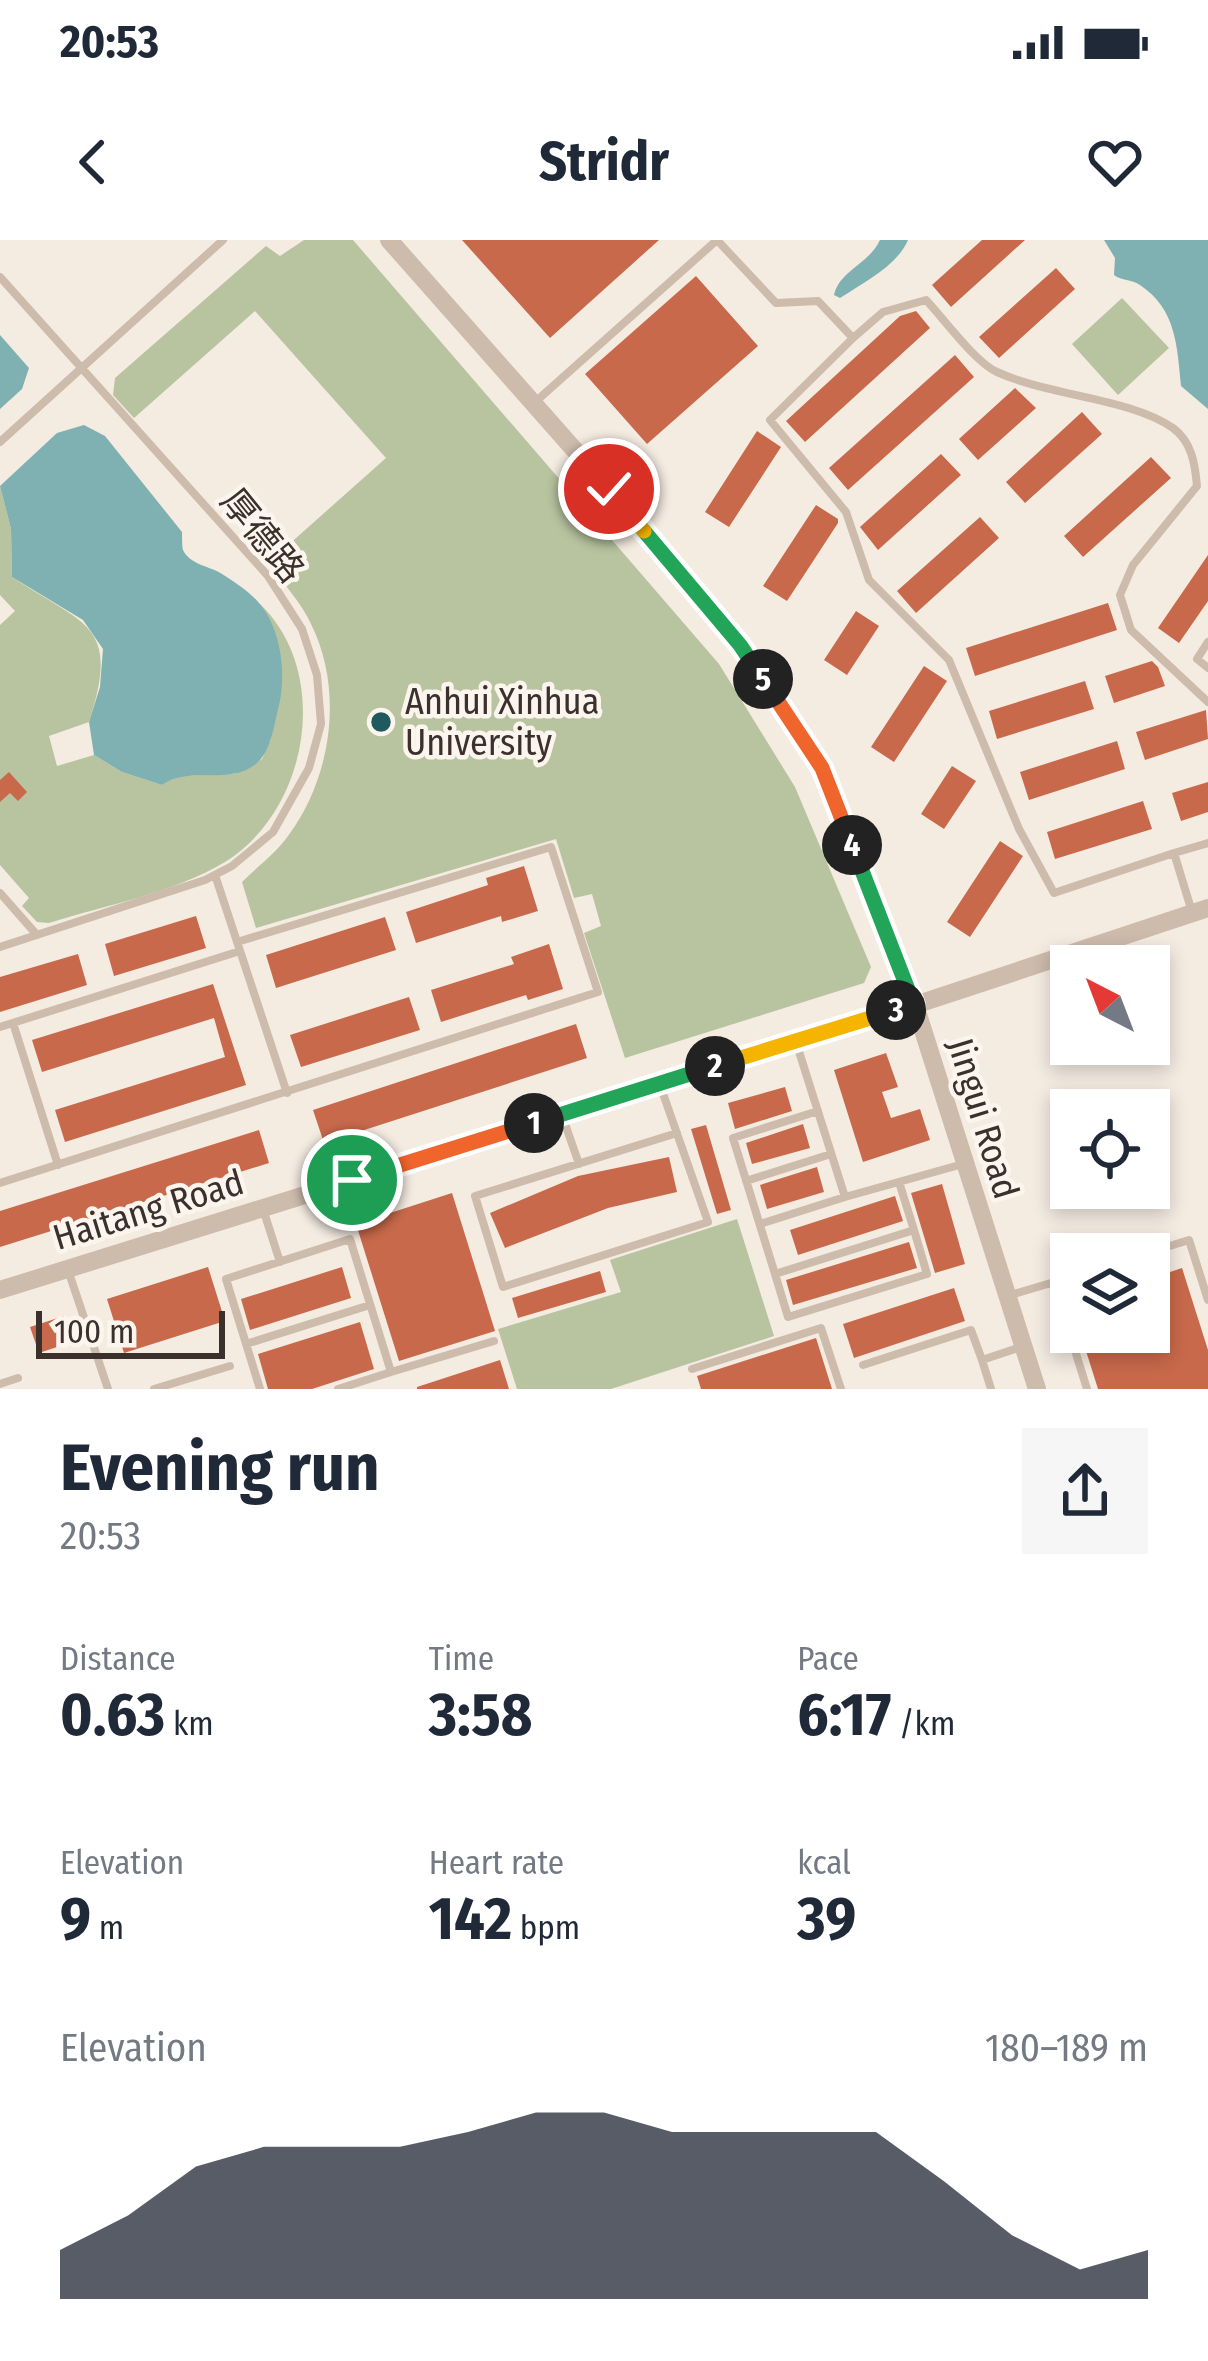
<!DOCTYPE html>
<meta charset="utf-8">
<style>
body{margin:0;font-family:"Fira Sans Condensed","Noto Sans SC",sans-serif;background:#f6f6f7;color:#1f2937;height:100vh;display:flex;flex-direction:column;font-size:45px;white-space:nowrap}
*{box-sizing:border-box;margin:0}
p{font-size:39px;color:#747a83}
.icon{flex:none;width:66px;height:66px;fill:none;stroke:currentColor;stroke-width:2;stroke-linecap:round;stroke-linejoin:round}
.map{position:relative;height:1149px;overflow:hidden}
.sheet{display:flex;flex-direction:column;background:#fff;flex:1}
.sheet>*{flex:none}
.needle{width:78px;rotate:318deg}
.buttons{position:absolute;left:1050px;top:705px;display:grid;gap:24px}
.buttons a{display:grid;place-items:center;width:120px;height:120px;border-radius:0px;background:#fff;box-shadow:0 6px 18px #0003;font-size:60px}
.scale{position:absolute;left:36px;bottom:30px;width:189px;box-sizing:border-box;padding-left:12px;border:6px solid #3b302b;border-top:0;font-size:33px;line-height:42px;white-space:nowrap;color:#3b302b;-webkit-text-stroke:9px #fbf5ee;paint-order:stroke}
.pin{position:absolute;display:grid;place-items:center;width:102px;height:102px;color:#fff;margin:-51px;border:6px solid #fff;border-radius:50%;box-shadow:0 3px 12px #0007}
.km{position:absolute;width:60px;height:60px;margin:-30px;border-radius:50%;background:#222;color:#fff;font-size:33px;line-height:60px;text-align:center}
.round{display:grid;place-items:center;flex:none;width:126px;height:126px;border-radius:0px;background:#f6f6f7}
.overview{display:flex;align-items:center;justify-content:space-between;height:204px;padding:0 60px}
h1{font-size:66px;font-weight:700;line-height:90px}
.metrics{display:grid;grid-template-columns:repeat(3,1fr);gap:18px;height:204px;padding:12px 60px}
.metrics div{display:grid;align-content:center}
.metrics b{font-size:60px;font-weight:700}
.metrics small{font-size:33px;font-weight:400}
.metrics p{font-size:33px}
.chart{height:336px;padding:24px 60px}
.chart p{display:flex;justify-content:space-between}
.chart svg{width:100%;height:216px;margin-top:12px;fill:#111827;opacity:.7}
.status{display:flex;justify-content:space-between;align-items:center;height:84px;padding:0 60px;background:#fff;direction:ltr}
.status svg{height:33px;fill:currentColor}
header{display:flex;justify-content:space-between;align-items:center;height:156px;padding:0 60px;background:#fff;font-size:54px;font-weight:700}
.map>svg:first-child{display:block}
</style>
<div class="status"><b>20:53</b><svg viewBox="0 0 49 12"><path d="M0 12V9h3v3zM5 12V6h3v6zM10 12V3h3v9zM15 12V0h3v12zM26 1h20v11H26zM47 4h2v5h-2z"/></svg></div>
<header><svg class="icon" aria-label="back" viewBox="0 0 24 24"><path d="M15 5l-7 7 7 7"/></svg>Stridr<svg class="icon" aria-label="heart" viewBox="0 0 24 24"><path d="M12 20l-8-8c-3-5 5-10 8-4 3-6 11-1 8 4z"/></svg></header>
<div class="map">
<svg width="1208" height="1149" viewBox="0 0 1208 1149">
<rect width="100%" height="100%" fill="#f4ebe1"/>
<path fill="#b8c4a0" d="M304 0H353L719 424 795 547 871 727 864 743 625 818 584 693 601 686 592 654 574 658 556 599 256 688 242 642C257 627 276 613 288 596 332 537 344 450 311 384 301 362 282 342 268 323L386 218 255 71 134 178 113 155 115 138 266 6 280 16Z
M1122 58 1169 108 1118 155 1072 104Z
M0 246 11 289 12 337C85 386 121 383 89 482L49 496 57 526 94 515 122 532 162 545 174 536 234 534 262 519 271 499 277 403 260 364C332 433 309 570 225 622 174 653 106 665 49 683L37 682 22 666 29 658 0 625V385L15 371 0 355Z
M737 979 774 1096 611 1149H517L498 1089 621 1052 610 1020Z"/>
<path fill="#7fb0b2" d="M880 0H908C897 26 863 43 840 58L834 55C840 30 869 24 880 0Z
M1104 0H1208V169L1181 146C1177 105 1176 69 1140 45 1131 39 1122 41 1114 35L1115 18Z
M0 95 29 128 22 149 0 169Z
M84 185 105 196 182 292C182 294 182 308 183 310 190 325 210 326 222 334 233 341 250 352 259 363 282 389 287 438 278 469 274 486 271 509 259 521 232 548 190 524 162 545L122 532 94 515 89 482 100 447 103 409 83 380 12 337 11 289 0 246 57 193Z"/>
<path fill="#c8694b" d="M462 0H659L550 98Z
M982 0H1025L951 67 932 45Z
M1056 28 1075 49 999 118 979 97Z
M696 36 758 106 647 204 585 134Z
M916 71 930 88 805 202 786 181 900 76Z
M955 115 974 137 848 250 829 228Z
M1015 148 1036 168 978 220 959 199Z
M1082 172 1102 194 1025 263 1006 242Z
M757 191 781 207 729 287 705 272Z
M941 214 961 235 878 310 860 287Z
M1151 217 1171 238 1083 317 1064 296Z
M816 265 838 279V283L787 361 763 346Z
M980 277 999 298 916 373 897 351Z
M1208 315V361L1179 403 1158 388Z
M1108 363 1117 390 975 436 966 408Z
M856 371 879 386 847 435 824 420Z
M1152 421 1158 427 1165 446 1114 463 1105 436Z
M924 426 947 441 894 522 871 507Z
M1085 441 1094 469 997 499 989 471Z
M1206 470 1208 499 1145 520 1136 492Z
M1117 501 1125 529 1029 560 1020 532Z
M952 526 976 541 944 589 921 574Z
M9 532 27 552 18 561 10 553 0 562V540Z
M1208 542V572L1181 581 1172 553Z
M1143 561 1152 589 1055 619 1047 592Z
M1000 601 1023 616 970 697 947 682Z
M524 626 538 671 502 682 501 676 416 703 406 672 488 645 486 638Z
M196 676 206 708 114 736 105 704Z
M385 677 396 710 276 748 266 715Z
M549 704 563 749 528 760 526 755 441 782 431 750 514 724 511 717Z
M78 714 87 745 0 772V737Z
M213 744 246 845 65 902 55 870 225 817 214 778 42 832 32 800Z
M409 757 420 790 301 827 290 795Z
M576 784 587 818 324 903 313 870Z
M886 813 898 847 882 852 891 878 920 869 930 900 863 922 834 830Z
M785 847 792 871 735 889 728 863Z
M803 884 810 908 752 924 746 903Z
M706 885 731 970 717 974 691 889Z
M259 890 269 923 0 1007V971Z
M669 917 677 952 608 968 505 1008 490 973 578 936Z
M817 927 824 952 767 969 760 945Z
M942 944 965 1024 935 1033 911 953Z
M452 953 495 1091 399 1121 356 984Z
M895 956 903 981 798 1015 790 990Z
M909 1002 917 1028 793 1065 786 1040Z
M208 1027 225 1081 124 1113 107 1059Z
M342 1027 351 1058 250 1090 241 1059Z
M1182 1028 1208 1110V1149H1098L1080 1092H1149V1039Z
M600 1031 606 1052 518 1078 512 1058Z
M954 1048 965 1081 854 1118 843 1084Z
M64 1076 72 1102 39 1113 30 1087Z
M360 1082 374 1129 312 1149H268L258 1114Z
M816 1098 832 1149H701L697 1136Z
M500 1120 509 1149H417V1147Z"/>
<g fill="none" stroke-linecap="round" stroke-linejoin="round">
<path stroke="#cdbbac" stroke-width="8" d="M0 37 268 336 302 389 317 435 321 484 309 528 273 592 232 626 205 640 0 707
M853 98 770 180 846 272 869 340 949 420 1019 589 1054 653 1174 613
M534 163 717 0 776 63 818 61 853 98 883 72 926 60C944 79 975 122 997 132 1049 156 1130 158 1173 188 1192 202 1195 224 1197 246L1133 325 1120 355 1131 390 1208 462
M0 202 223 0
M1208 402 1197 419 1208 428
M215 635 287 853
M0 653 37 695
M1192 672 1174 613 1208 603
M13 783 58 925
M0 787 240 711
M796 802 845 957 963 924
M660 845 708 982 503 1047 475 956 677 893
M818 871 733 898 775 1034 914 990 899 942
M562 875 579 924
M746 941 831 914
M0 943 598 752 551 607 237 702
M263 969 280 1022
M760 984 845 957
M1144 1014 1189 1000 1208 1060
M68 1030 108 1149
M775 1034 788 1077 927 1034 914 990
M1054 1043 1087 1149
M1007 1056 1071 1037
M246 1104 370 1065
M863 1125 971 1090 982 1120
M692 1129 821 1088 841 1149
M391 1132 494 1101
M0 1144 18 1138
M154 1149 230 1126
M260 1149 226 1039 350 999 391 1132 338 1149
M991 1149 982 1120 1021 1107"/>
<path stroke="#cdbbac" stroke-width="18" d="M389 0 609 249 740 405 822 528 915 765 1037 1149
M0 1050 915 765 1208 668"/>
</g>
<g fill="none" stroke-linecap="round" stroke-linejoin="round">
<defs>
<path id="split-1" d="M352 940 534 883"/>
<path id="split-2" d="M534 883 715 826"/>
<path id="split-3" d="M715 826 896 770"/>
<path id="split-4" d="M852 605 914 765 896 770"/>
<path id="split-5" d="M763 439 822 528 852 605"/>
<path id="split-6" d="M644 291 740 405 763 439"/>
<path id="split-7" d="M609 249 644 291"/>
</defs>
<use href="#split-1" stroke="#fff" stroke-width="24"/>
<use href="#split-2" stroke="#fff" stroke-width="24"/>
<use href="#split-3" stroke="#fff" stroke-width="24"/>
<use href="#split-4" stroke="#fff" stroke-width="24"/>
<use href="#split-5" stroke="#fff" stroke-width="24"/>
<use href="#split-6" stroke="#fff" stroke-width="24"/>
<use href="#split-7" stroke="#fff" stroke-width="24"/>
<use href="#split-1" stroke="#f0652b" stroke-width="15"/>
<use href="#split-2" stroke="#22a559" stroke-width="15"/>
<use href="#split-3" stroke="#f5b400" stroke-width="15"/>
<use href="#split-4" stroke="#22a559" stroke-width="15"/>
<use href="#split-5" stroke="#f0652b" stroke-width="15"/>
<use href="#split-6" stroke="#22a559" stroke-width="15"/>
<use href="#split-7" stroke="#f5b400" stroke-width="15"/>
</g>
<circle fill="#1f5a5e" stroke="#fbf5ee" stroke-width="4.5" cx="381" cy="482" r="12"/>
<g text-anchor="middle" stroke-width="9" stroke-linejoin="round" paint-order="stroke">
<g font-size="36" fill="#3b302b" stroke="#fbf5ee">
<text transform="translate(263 295) rotate(51)" y="13">厚德路</text>
<text transform="translate(984 878) rotate(73)" y="13">Jingui Road</text>
<text transform="translate(148 969) rotate(-17)" y="13">Haitang Road</text>
</g>
<g font-size="36" fill="#3b302b" stroke="#fbf5ee" text-anchor="start">
<text x="405" y="474">Anhui Xinhua<tspan x="405" dy="41">University</tspan></text>
</g>
</g>
</svg>
<div class="buttons">
<a><svg class="needle" viewBox="-14 -14 28 28"><path d="M0-13l5 13h-10z" fill="#e53935"/><path d="M0 13l5-13h-10z" fill="#747a83"/></svg></a>
<a><svg class="icon" aria-label="locate" viewBox="0 0 24 24"><circle cx="12" cy="12" r="6"/><path d="M12 2v4M12 18v4M2 12h4M18 12h4"/></svg></a>
<a><svg class="icon" aria-label="layers" viewBox="0 0 24 24"><path d="M12 4l9 5-9 5-9-5zM3 14l9 5 9-5"/></svg></a>
</div>
<div class="scale">100 m</div>
<div class="pin" style="left:352px;top:940px;background:#1e9e55"><svg class="icon" aria-label="arrive" viewBox="0 0 24 24"><path d="M6 21V4h12l-3 4 3 4H6"/></svg></div>
<div class="pin" style="left:609px;top:249px;background:#d93025"><svg class="icon" aria-label="check" viewBox="0 0 24 24"><path d="M5 12l5 5 9-10"/></svg></div>
<b class="km" style="left:534px;top:883px">1</b>
<b class="km" style="left:715px;top:826px">2</b>
<b class="km" style="left:896px;top:770px">3</b>
<b class="km" style="left:852px;top:605px">4</b>
<b class="km" style="left:763px;top:439px">5</b>
</div>
<section class="sheet">
<div class="overview"><div><h1>Evening run</h1><p>20:53</p></div><a class="round"><svg class="icon" aria-label="share" viewBox="0 0 24 24"><path d="M12 15V3M7 8l5-5 5 5M5 13v7h14v-7"/></svg></a></div>
<div class="metrics">
<div><p>Distance</p><b>0.63<small> km</small></b></div>
<div><p>Time</p><b>3:58</b></div>
<div><p>Pace</p><b>6:17<small> /km</small></b></div>
</div>
<div class="metrics">
<div><p>Elevation</p><b>9<small> m</small></b></div>
<div><p>Heart rate</p><b>142<small> bpm</small></b></div>
<div><p>kcal</p><b>39</b></div>
</div>
<div class="chart"><p><span>Elevation</span>180–189 m</p>
<svg viewBox="0 0 160 44" preserveAspectRatio="none"><path d="M0 44V34L10 27L20 17L30 13L40 13L50 13L60 10L70 6L80 6L90 10L100 10L110 10L120 10L130 20L140 31L150 38L160 34V44z"/></svg>
</div>
</section>
